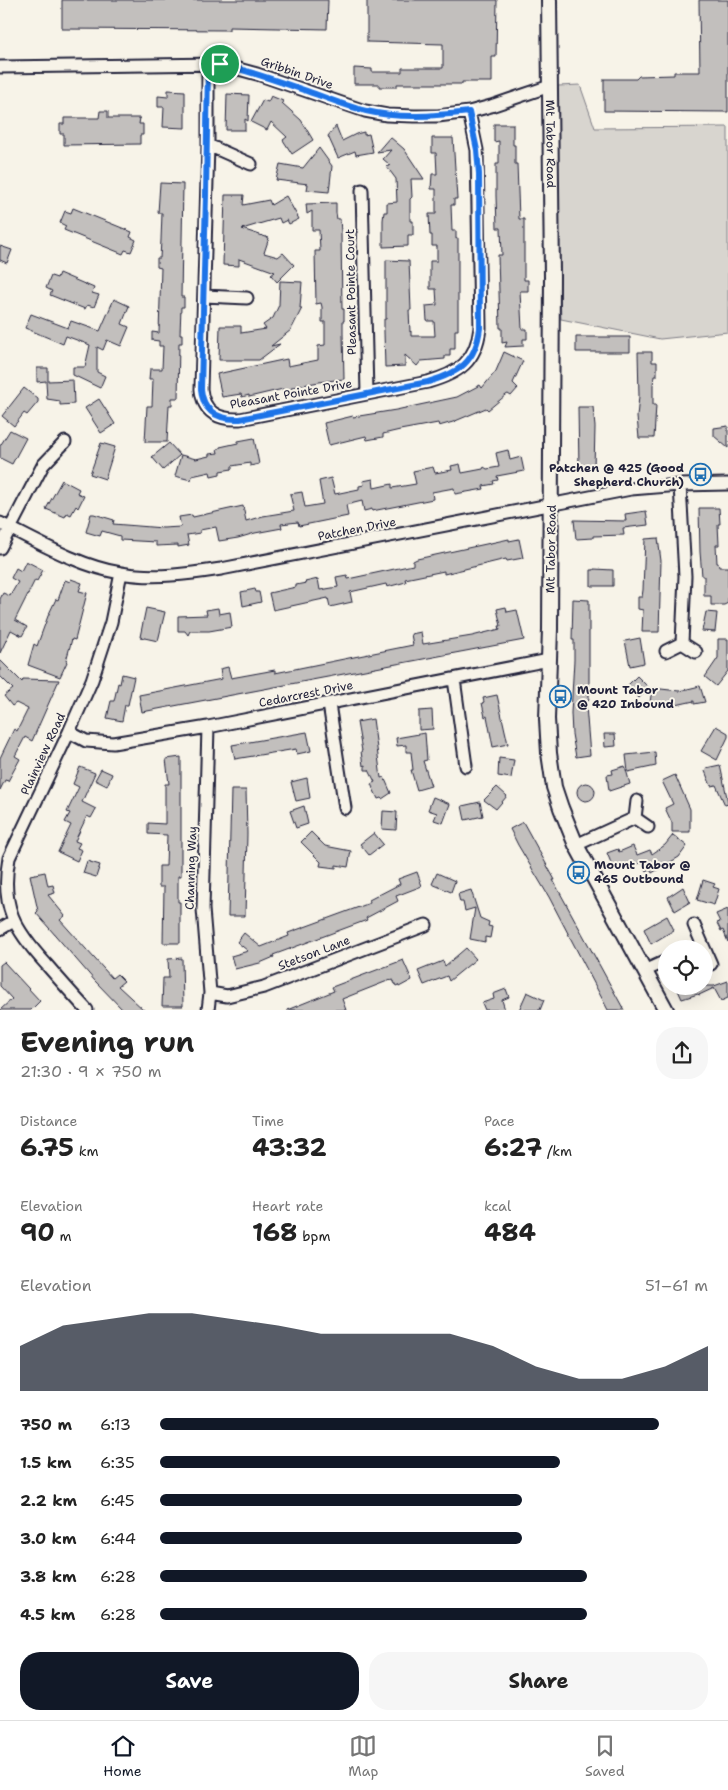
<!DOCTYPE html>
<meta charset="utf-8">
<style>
body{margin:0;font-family:"Shantell Sans",sans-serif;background:#f6f6f6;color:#222;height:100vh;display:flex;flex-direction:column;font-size:19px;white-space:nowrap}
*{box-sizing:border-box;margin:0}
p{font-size:16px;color:#767676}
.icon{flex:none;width:28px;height:28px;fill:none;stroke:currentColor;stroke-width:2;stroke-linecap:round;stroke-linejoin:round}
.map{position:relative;height:1010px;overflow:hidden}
.panel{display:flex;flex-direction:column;background:#fff;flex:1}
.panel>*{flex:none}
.tools{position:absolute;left:658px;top:940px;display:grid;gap:10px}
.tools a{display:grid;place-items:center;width:55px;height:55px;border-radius:50%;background:#fff;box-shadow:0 5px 20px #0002;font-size:25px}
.pin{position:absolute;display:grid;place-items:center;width:42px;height:42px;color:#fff;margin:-21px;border:2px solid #fff;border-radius:50%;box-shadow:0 1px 5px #0007}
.round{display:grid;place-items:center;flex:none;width:52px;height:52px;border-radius:20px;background:#f6f6f6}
.summary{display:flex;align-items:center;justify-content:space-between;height:85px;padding:0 20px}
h1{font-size:28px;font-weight:700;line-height:38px}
.figures{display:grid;grid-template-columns:repeat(3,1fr);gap:8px;height:85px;padding:5px 20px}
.figures div{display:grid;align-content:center}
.figures b{font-size:25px;font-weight:700}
.figures small{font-size:14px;font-weight:400}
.figures p{font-size:14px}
.chart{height:140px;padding:10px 20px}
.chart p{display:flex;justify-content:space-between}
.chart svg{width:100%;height:90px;margin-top:5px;fill:#111827;opacity:.7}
.primary-button{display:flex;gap:10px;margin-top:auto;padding:10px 20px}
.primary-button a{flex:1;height:58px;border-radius:20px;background:#111827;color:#fff;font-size:20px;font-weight:700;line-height:58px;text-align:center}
.primary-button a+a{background:#f6f6f6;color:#222}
ul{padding:0 20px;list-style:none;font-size:16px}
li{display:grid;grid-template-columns:80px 60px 1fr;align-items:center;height:38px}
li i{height:12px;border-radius:6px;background:#111827}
.tabs{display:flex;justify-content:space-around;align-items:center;height:70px;border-top:1px solid #e0e0e0;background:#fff;font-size:14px;color:#767676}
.tabs a{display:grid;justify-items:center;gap:2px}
.tabs .active{color:#111827}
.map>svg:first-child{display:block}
</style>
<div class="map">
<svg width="728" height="1010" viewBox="0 0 728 1010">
<rect width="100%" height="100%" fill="#f7f3e8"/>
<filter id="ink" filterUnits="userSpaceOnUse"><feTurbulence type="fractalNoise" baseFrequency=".02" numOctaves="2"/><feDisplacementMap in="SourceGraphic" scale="10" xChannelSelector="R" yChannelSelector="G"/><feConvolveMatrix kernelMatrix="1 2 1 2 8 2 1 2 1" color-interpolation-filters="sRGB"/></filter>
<g filter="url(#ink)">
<path fill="#d8d5cf" stroke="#7d7c85" d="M580 85 595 128 728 127V332L660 339 561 319 553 92 558 86Z"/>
<path fill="#c2bfbd" stroke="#22223b" d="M62 0H328L327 29 229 27V30L62 29Z
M367 0H497L496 57H492V82H462V84H397V87H379V84H354V68L372 69V72H402V68H443V44L367 42Z
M699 0H728V112L604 111V79H636L639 76 674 75V72H700Z
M168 90 185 91V128L163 127 164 107H158V96L168 97Z
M227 94 249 95 248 121 245 119V130H226Z
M271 96 283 101 282 103 301 120 313 140 292 154 283 140 287 137 271 122 267 130 251 122 263 100 268 102Z
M100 111H108V118H140L139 124H143V135H140V144L64 145V134H60V124H64V118H99Z
M494 124H513V145H515V164H517L519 219H524V280H528V291H520L522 329H527V339H523V346L505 347 507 342 502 343V328H500L498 255H502L501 228H497L496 196V164H499V141L494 142Z
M336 126 342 141 356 134 364 132V135L369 134 373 152 356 155 355 151 338 158 328 136Z
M390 137 404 149 424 179H411L412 197 410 199V221H413V235H408V246L383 247V220L384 212H387V203L397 202 396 179 387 167 390 165 383 159 391 150 377 152Z
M432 138H453L457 199H454V205H451L452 231H456V239L458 238V330H455V349H450V356H445V359L421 361 417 366 405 355V366L385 367 384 332V319H386V260L409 261 411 310H409L410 332 411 331V336H435L434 321H427L426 306 437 305 436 289H430V261H437V246H432V235H430L429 214H436V189H431L432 174H437L436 153H432Z
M319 148 332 166 329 192 307 190 308 184 276 180 280 164 303 168Z
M160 183 183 184 181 297H184V307H181L180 334H182V343H179L178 398H172V405H169L167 442H145L147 406H152L153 379H149L150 369H162L163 346H159V341L152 340V332L159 333 161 268 157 267V258H160L161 240 162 213H158Z
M225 195H244L243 205 269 200 271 205 286 196 299 219 289 224 287 220 281 223 279 218 242 229 269 238 264 253 278 257 283 253 294 265 277 282 271 275 275 272 239 259V266L223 265Z
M336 203V213L337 219H340L341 232 342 309H344V321H343V333L344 379 319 382 292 387V390L283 392V389L249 397V395L242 397 241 394 222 397 217 374 287 359 288 366 318 360V346L325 345V322H322V307L321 303 316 304 315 251H320L319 230H312V211L307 214 306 204Z
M73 208 132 232 130 237 136 240 131 252 125 250 123 254 64 230 66 226 60 223 65 211 71 213Z
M0 246 12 250 7 263 0 260Z
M59 273 94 288 92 293 99 295 94 307 87 305 85 309 50 295 52 291 46 288 51 276 57 278Z
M280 281 302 282 300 308H302L291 330 271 346 280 344 259 360H219L220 326H241V333L266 329 263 325 273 318 279 305Z
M114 299 129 306 122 324 129 327 121 346 107 340 103 350 97 347V372L105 376 100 388 73 375V367H85L90 345 66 336 63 344 25 328 31 314 68 328 71 321 100 331Z
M576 337H630V352H576Z
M504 352 523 361 513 383 518 388 511 396 508 394 506 395 488 410 486 408 453 422 439 426 438 423 400 430 383 434V437L367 440 366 436 329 445 324 423 353 416V417L396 410 457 397 480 385 482 388 496 371Z
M638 352H652V362H657V376H654L653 385V405H656L654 438H639L637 417 639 396Z
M37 368H48V381L73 380 74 404 60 405V401L47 399 46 381 37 382Z
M24 388 38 399V402L27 415 24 413 14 426 2 416Z
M99 399 115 424 101 433 85 408Z
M578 407H593L595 427 594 468H579Z
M728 426V448L714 436V428Z
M10 430 26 438 12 464 0 458V446Z
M254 438 259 464 250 466V463L232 466V469L220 471V474L211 476 210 472 192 476 191 480 175 476 181 455 196 459 209 456V454L218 453 217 449 220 448V447L238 443V441Z
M101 443 115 447 105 479 90 474Z
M169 443 180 455 163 470 152 457Z
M508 450 510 460 521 457 524 471 497 476 498 480 493 481 494 484 483 486 484 489 455 494 454 488 432 492 433 499 372 511V509L364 511 362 501 346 505 348 516 299 526 298 522 281 524 282 528 255 533 238 538 219 541 216 527 200 530V533L187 535 189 545 178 547V545L156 546V542L120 540V536L102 531 100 536 86 532 91 514H94L114 520 113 524 163 528 181 527 179 517 192 515 193 517 243 506 246 521 263 516 294 511 290 494 302 492 305 507 323 504 319 481 331 478 335 494 359 489V486L364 485 363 481 373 479 374 488 392 484V488L416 484 413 471 433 467 435 473 452 470 451 466 460 464 462 473 483 469 484 467 487 469 499 467 496 453Z
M62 480 79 489 77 493 84 496 78 508 76 506 71 515 67 513 65 517 46 509Z
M699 508H719L720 524H718L719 545H716L717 563H718L719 567H728V603L724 605H711V596H704V576H702L700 552Z
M646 511 648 525 623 528 624 535 593 536V538L576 539 574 520 626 521 625 514Z
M658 538 661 561 659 632H642L643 610 638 609V597H642L643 590 645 539Z
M509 539V541L519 539 523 558 507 561 506 559 444 574V571L405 579 406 582 387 587 386 584 350 592 352 602 330 607 328 598 273 610 269 593 296 587V585L306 583 305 582 318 579 320 590 338 587 336 577 347 575 348 579 413 565V561L417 559Z
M26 561 43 570 37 581 35 580 15 620 27 627 22 636 11 630 0 653V599L3 593 10 596 18 582 11 578 16 568 21 571Z
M594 569 613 570V586H591V570H594Z
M71 579 82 583 79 591 87 593 75 640 72 639 66 661 67 662 60 677 28 665 34 644 37 646 48 616 56 599 58 600 65 580 70 582Z
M255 589 256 592H259L261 602 243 606 241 592Z
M573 599 589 600V698L586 706 590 755 576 757 572 734 571 713 574 660V640H572Z
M506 607 507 612 517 610 524 640 142 712 139 695 222 679 220 669 228 667 231 678 275 670V673L413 645 411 634 421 632 423 644 472 636 500 629 499 626H501L497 609Z
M146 608 165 612 158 641 140 637Z
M218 608 219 614 230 612 232 627 209 631H190L188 635 185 631H178V616L207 615 206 610Z
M706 612 717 613 715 632 702 631Z
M640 638 644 663 630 666 625 641Z
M718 639H728V671L716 686 705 677 718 658Z
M0 660 22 682 23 679 59 680 32 741 25 737 15 756 20 759 8 781 5 780 0 790V758L14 729 17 731 28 709 16 703 12 706 4 696 13 689 0 676Z
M122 674 134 677 128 705H125L122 721 107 718 111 701H114L118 683 120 684Z
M637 676 649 688 639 698 627 686Z
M700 686 705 702 694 704V701L676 705 675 707 650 703 652 688 679 691Z
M497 695 508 744 493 747 487 716 485 717 482 703 484 702 483 698Z
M432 710 433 729 419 730V711Z
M373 719 381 778 384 777 391 793 382 799 381 798 378 799 371 784 375 782 369 770H365V765L363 766 361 751H362L357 722Z
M716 726 728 733V737L717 760 701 751Z
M307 732 311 751 297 754 296 749 235 759 232 745Z
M425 733 427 760 423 761 431 786 417 790 411 770H413L411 752H406V745L397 746 396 738Z
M604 734H615L616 746 605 747Z
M655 752 656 766 628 772 626 755Z
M181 757V876H178V902H180V943H163L164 887H159V866H166L167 835 148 834V823L165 824V784H169L166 759Z
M499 758 514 760 511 778 498 776Z
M720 765 728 802V804L725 805 716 785 711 786 705 771 706 768Z
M625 766 630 784 609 791 607 775 613 774 612 770Z
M80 767 95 773 82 802 96 809 91 818 87 816 75 841 80 843 77 848 82 850 77 861 58 852 71 825 65 822 70 813 67 812 79 787 73 784Z
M101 769 112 774 107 786 95 780Z
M675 775 690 809V832H672V823L665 808 673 804 662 781Z
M307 778 310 798 296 801 291 782Z
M577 792a9 9 0 1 1 18 0a9 9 0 1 1-18 0Z
M497 787 507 796 496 809 484 800Z
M231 790H246L247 834 245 916H228Z
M433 797 450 804 443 823 434 820 437 813 428 810Z
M480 802 483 816 465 820 462 806Z
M304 806 308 824 296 828 290 811Z
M383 811 397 812 396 830 382 829Z
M523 822 555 880H553L624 1010H608L549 897 518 845 510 829Z
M311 832 325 846 351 851 348 867 336 865V868L320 866 321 862 301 842Z
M374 833 383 844 369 855 360 844Z
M673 835 687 846 679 857 652 873 650 869 646 871 642 862 629 868 627 864 614 870 607 853 618 849 619 852 633 846 637 855 650 850 652 854 665 845Z
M87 861 100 865 96 877 83 873Z
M45 872 48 886 53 885 55 893 48 895 65 916 60 920 112 978 117 974 124 981 118 986 144 1010H123L95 981 36 913 38 911 30 875Z
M417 872 422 886 396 896 398 901 366 918 367 920 284 951 273 955 274 957 260 963 235 969 231 956 248 951 237 942 244 933 261 947 289 936 288 933 370 903 369 900 400 884 398 879Z
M437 873 455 881 451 892 432 884Z
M703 880 715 884 713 887 719 889 714 905 697 900Z
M683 887 690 902 675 911 668 897Z
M471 890 480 918 489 922 488 926 492 927 490 938 485 937V942L470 939 475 908 465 911 463 902H460L458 894Z
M728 909V942L723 930 721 931 717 923 720 922 716 914Z
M667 916 674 930 651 944 644 929Z
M466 948 476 959 449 981 447 976 424 985 418 971 443 961 445 966Z
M182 958 183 1006H162L163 978H169L168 959Z
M403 960 412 980 399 987 398 985 396 986 393 980 391 981 390 980 342 999 346 1010H287L334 991 332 987Z
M4 962 40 1001 31 1010H0L12 999 0 986V965Z
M728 981V998L721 1001 714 988 699 995 698 994 682 999 676 986H714Z
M506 989 509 997 502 1000 505 1010H485L482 1003 494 999 493 994Z
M527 992 544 1000 540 1010H519Z"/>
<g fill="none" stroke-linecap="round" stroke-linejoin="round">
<defs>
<path id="minor" d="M208 65V145L201 389C203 412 218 420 240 419L428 382C459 373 476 362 480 328L477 150 469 112
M0 67 220 64 257 74 365 111 387 115 414 116H438L469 112 491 106 550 86
M208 145 251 164
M362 190 367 393
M204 296 247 298
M680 485 685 576 682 643
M0 523C36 541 81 567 121 573 154 579 189 574 221 569L631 489 680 485 728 484
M0 548 43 465 65 442
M666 651 682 643 696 652
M454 679 466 766
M329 704 345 808
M69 732 86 741 113 743 208 727 549 660
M637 801 635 818 648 827
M576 845 635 818
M694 925 711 964
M0 929 12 922
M644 971 666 961
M210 993 227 996 264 987 426 925
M87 1010C73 995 59 979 46 964 15 930 0 906 9 858L69 732 92 680 111 622 121 573
M208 1010 210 993 203 909 208 727"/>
<g id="tertiary">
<path id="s1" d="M549 0 552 276 550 629 547 719 549 753 554 787 561 808 576 845 666 1010"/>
</g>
</defs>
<use href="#minor" stroke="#22223b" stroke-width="15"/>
<use href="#tertiary" stroke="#22223b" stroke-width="18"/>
<use href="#minor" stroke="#f7f3e8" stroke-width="11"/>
<use href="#tertiary" stroke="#f7f3e8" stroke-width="14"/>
</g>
</g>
<g fill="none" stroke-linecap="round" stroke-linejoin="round" filter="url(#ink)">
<defs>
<path id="route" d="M220 64C254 72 286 84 318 95 334 101 350 107 366 111 400 119 434 116 469 112L477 150 479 174 480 328C476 362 459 373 428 382L240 419C218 420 203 412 201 389L206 195 208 65Z"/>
</defs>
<use href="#route" stroke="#fff" stroke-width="10"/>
<use href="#route" stroke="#1a73e8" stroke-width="6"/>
</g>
<defs>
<symbol id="bus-ring" viewBox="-11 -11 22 22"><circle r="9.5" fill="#f7f3e8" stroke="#1f6fb2" stroke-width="1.5"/><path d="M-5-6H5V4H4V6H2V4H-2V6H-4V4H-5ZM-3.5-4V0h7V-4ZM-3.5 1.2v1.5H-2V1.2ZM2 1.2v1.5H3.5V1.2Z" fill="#1f6fb2"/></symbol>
</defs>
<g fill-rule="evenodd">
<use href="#bus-ring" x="688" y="462" width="25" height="25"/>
<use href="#bus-ring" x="548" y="684" width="25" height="25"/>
<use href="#bus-ring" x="566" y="860" width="25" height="25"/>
</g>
<g text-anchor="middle" stroke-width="4" stroke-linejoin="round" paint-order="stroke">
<g font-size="12" fill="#22223b" stroke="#f7f3e8">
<text transform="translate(297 73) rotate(19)" y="4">Gribbin Drive</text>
<text dy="4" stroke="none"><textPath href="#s1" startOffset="144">Mt Tabor Road</textPath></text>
<text transform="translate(351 292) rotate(-91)" y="4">Pleasant Pointe Court</text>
<text transform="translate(291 394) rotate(-10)" y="4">Pleasant Pointe Drive</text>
<text transform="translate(357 529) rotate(-11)" y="4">Patchen Drive</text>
<text transform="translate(551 549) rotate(-89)" y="4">Mt Tabor Road</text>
<text transform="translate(306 694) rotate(-11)" y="4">Cedarcrest Drive</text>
<text transform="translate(43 754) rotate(-65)" y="4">Plainview Road</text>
<text transform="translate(191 868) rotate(-88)" y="4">Channing Way</text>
<text transform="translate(314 953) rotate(-21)" y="4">Stetson Lane</text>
</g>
<g font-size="12" font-weight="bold" fill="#22223b" stroke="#f7f3e8" text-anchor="start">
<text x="684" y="472" text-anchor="end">Patchen @ 425 (Good<tspan x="684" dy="14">Shepherd Church)</tspan></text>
<text x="577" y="694">Mount Tabor<tspan x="577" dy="14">@ 420 Inbound</tspan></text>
<text x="594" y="869">Mount Tabor @<tspan x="594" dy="14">465 Outbound</tspan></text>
</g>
</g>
</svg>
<div class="tools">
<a><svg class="icon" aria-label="locate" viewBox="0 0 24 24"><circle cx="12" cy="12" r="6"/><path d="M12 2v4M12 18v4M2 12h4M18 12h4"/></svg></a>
</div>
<div class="pin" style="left:220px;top:64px;background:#1e9e55"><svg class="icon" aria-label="arrive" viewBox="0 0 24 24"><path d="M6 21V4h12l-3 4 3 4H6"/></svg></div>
</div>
<section class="panel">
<div class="summary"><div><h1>Evening run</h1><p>21:30 · 9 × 750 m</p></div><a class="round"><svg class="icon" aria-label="share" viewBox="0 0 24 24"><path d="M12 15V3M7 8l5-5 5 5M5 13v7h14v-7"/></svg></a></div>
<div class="figures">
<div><p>Distance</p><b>6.75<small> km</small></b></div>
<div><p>Time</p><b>43:32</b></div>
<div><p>Pace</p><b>6:27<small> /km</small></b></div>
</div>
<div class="figures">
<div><p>Elevation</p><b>90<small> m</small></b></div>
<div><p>Heart rate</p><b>168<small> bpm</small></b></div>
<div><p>kcal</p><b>484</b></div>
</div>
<div class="chart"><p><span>Elevation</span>51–61 m</p>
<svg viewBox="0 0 160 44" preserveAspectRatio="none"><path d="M0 44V22L10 12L20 9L30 6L40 6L50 9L60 12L70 16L80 16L90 16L100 16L110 22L120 32L130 38L140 38L150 32L160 22V44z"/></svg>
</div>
<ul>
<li><b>750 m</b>6:13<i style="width:91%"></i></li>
<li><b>1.5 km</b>6:35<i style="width:73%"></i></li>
<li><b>2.2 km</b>6:45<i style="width:66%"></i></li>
<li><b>3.0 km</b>6:44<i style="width:66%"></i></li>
<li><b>3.8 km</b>6:28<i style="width:78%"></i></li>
<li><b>4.5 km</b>6:28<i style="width:78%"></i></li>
</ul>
<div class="primary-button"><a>Save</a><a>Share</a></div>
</section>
<nav class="tabs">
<a class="active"><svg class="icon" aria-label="home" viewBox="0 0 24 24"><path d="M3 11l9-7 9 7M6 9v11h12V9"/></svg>Home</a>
<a><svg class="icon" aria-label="map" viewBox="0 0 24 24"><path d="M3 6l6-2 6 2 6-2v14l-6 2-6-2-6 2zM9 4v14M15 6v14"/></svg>Map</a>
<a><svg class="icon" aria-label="saved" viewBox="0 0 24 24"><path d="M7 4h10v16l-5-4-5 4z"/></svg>Saved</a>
</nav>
